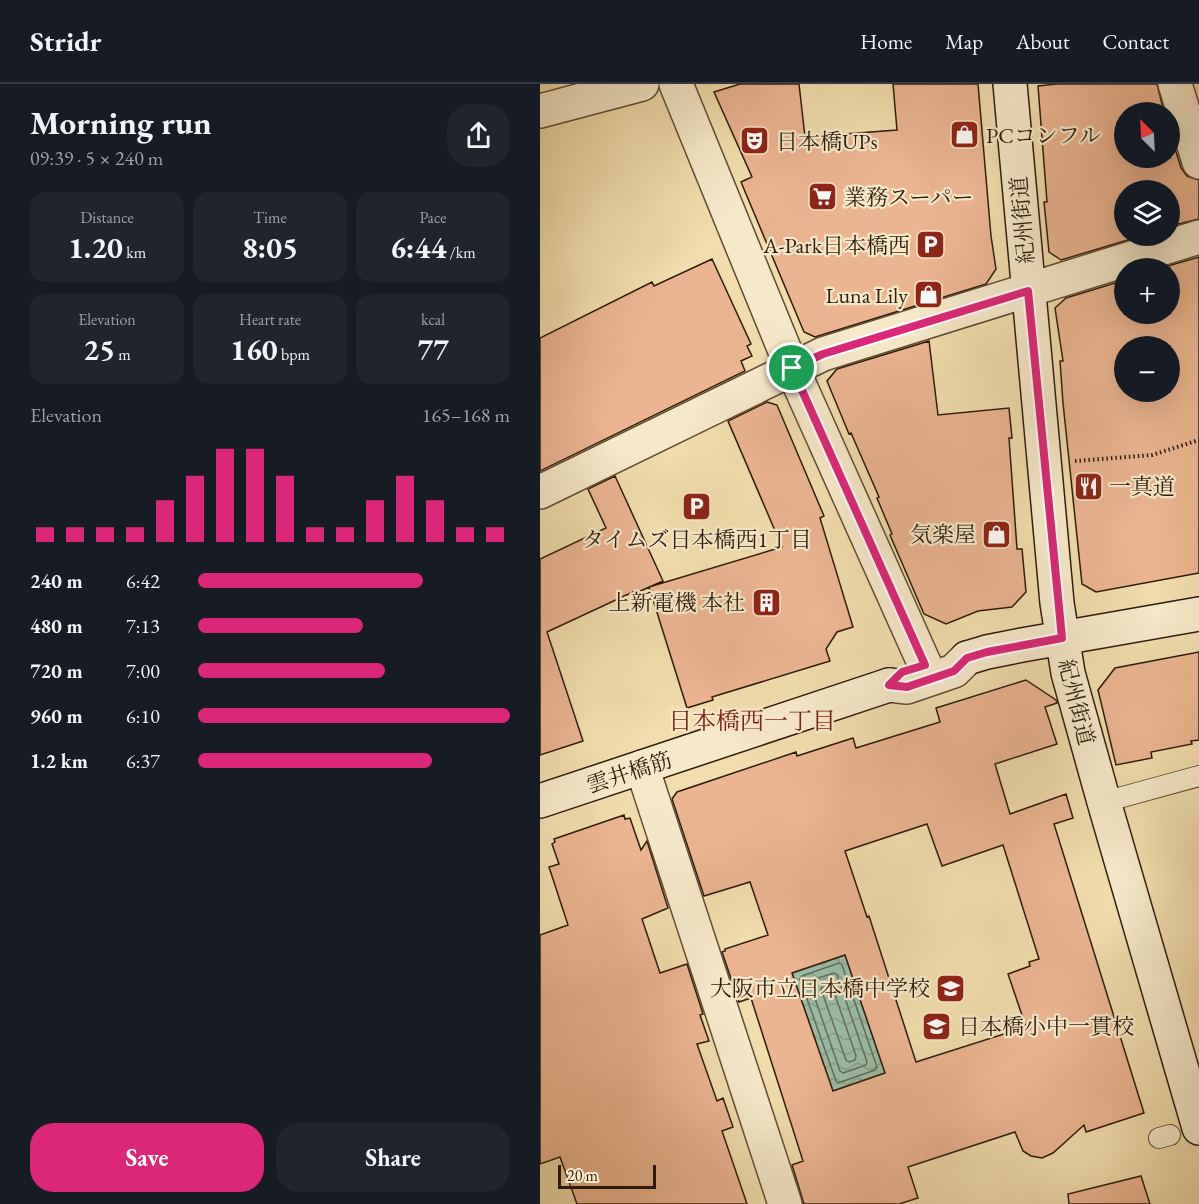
<!DOCTYPE html>
<meta charset="utf-8">
<style>
body{margin:0;font-family:"EB Garamond","Noto Serif JP",serif;background:#20242c;color:#f1f3f6;height:100vh;display:flex;flex-direction:column;font-size:22px;white-space:nowrap}
*{box-sizing:border-box;margin:0}
p{font-size:20px;color:#9ea1a6}
.icon{flex:none;width:33px;height:33px;fill:none;stroke:currentColor;stroke-width:2;stroke-linecap:round;stroke-linejoin:round}
.map{position:relative;flex:1;overflow:hidden}
.sheet{display:flex;flex-direction:column;background:#171b24;width:540px}
.sheet>*{flex:none}
.needle{width:39px;rotate:336deg}
.fabs{position:absolute;left:574px;top:18px;display:grid;gap:12px}
.fabs a{display:grid;place-items:center;width:66px;height:66px;border-radius:50%;background:#171b24;box-shadow:0 6px 24px #0002;font-size:30px}
.scale{position:absolute;left:18px;bottom:15px;width:98px;box-sizing:border-box;padding-left:6px;border:3px solid #2e1b0c;border-top:0;font-size:16px;line-height:21px;white-space:nowrap;color:#2e1b0c;-webkit-text-stroke:4px #f6e9ca;paint-order:stroke}
.pin{position:absolute;display:grid;place-items:center;width:51px;height:51px;color:#fff;margin:-26px;border:3px solid #fff;border-radius:50%;box-shadow:0 2px 6px #0007}
.round{display:grid;place-items:center;flex:none;width:63px;height:63px;border-radius:24px;background:#20242c}
.summary{display:flex;align-items:center;justify-content:space-between;height:102px;padding:0 30px}
h1{font-size:33px;font-weight:700;line-height:45px}
.metrics{display:grid;grid-template-columns:repeat(3,1fr);gap:9px;height:102px;padding:6px 30px}
.metrics div{display:grid;align-content:center;border-radius:15px;background:#20242c;text-align:center}
.metrics b{font-size:30px;font-weight:700}
.metrics small{font-size:16px;font-weight:400}
.metrics p{font-size:16px}
.chart{height:168px;padding:12px 30px}
.chart p{display:flex;justify-content:space-between}
.chart svg{width:100%;height:108px;margin-top:6px;stroke:#db2777;stroke-width:6}
.cta{display:flex;gap:12px;margin-top:auto;padding:12px 30px}
.cta a{flex:1;height:69px;border-radius:24px;background:#db2777;color:#fff;font-size:24px;font-weight:700;line-height:69px;text-align:center}
.cta a+a{background:#20242c;color:#f1f3f6}
ul{padding:0 30px;list-style:none;font-size:20px}
li{display:grid;grid-template-columns:96px 72px 1fr;align-items:center;height:45px}
li i{height:15px;border-radius:8px;background:#db2777}
header{display:flex;align-items:center;gap:36px;box-sizing:border-box;height:84px;padding:0 30px;background:#171b24;border-bottom:2px solid #363941}
header strong{font-size:28px}
nav{display:flex;gap:33px;margin-inline-start:auto;font-size:21px}
main{display:flex;flex:1;min-height:0}
.map>svg:first-child{display:block}
</style>
<header>
<strong>Stridr</strong>
<nav><a>Home</a><a>Map</a><a>About</a><a>Contact</a></nav>
</header>
<main>
<section class="sheet">
<div class="summary"><div><h1>Morning run</h1><p>09:39 · 5 × 240 m</p></div><a class="round"><svg class="icon" aria-label="share" viewBox="0 0 24 24"><path d="M12 15V3M7 8l5-5 5 5M5 13v7h14v-7"/></svg></a></div>
<div class="metrics">
<div><p>Distance</p><b>1.20<small> km</small></b></div>
<div><p>Time</p><b>8:05</b></div>
<div><p>Pace</p><b>6:44<small> /km</small></b></div>
</div>
<div class="metrics">
<div><p>Elevation</p><b>25<small> m</small></b></div>
<div><p>Heart rate</p><b>160<small> bpm</small></b></div>
<div><p>kcal</p><b>77</b></div>
</div>
<div class="chart"><p><span>Elevation</span>165–168 m</p>
<svg viewBox="0 0 160 44" preserveAspectRatio="none"><path d="M5 44V38M15 44V38M25 44V38M35 44V38M45 44V27M55 44V17M65 44V6M75 44V6M85 44V17M95 44V38M105 44V38M115 44V27M125 44V17M135 44V27M145 44V38M155 44V38"/></svg>
</div>
<ul>
<li><b>240 m</b>6:42<i style="width:72%"></i></li>
<li><b>480 m</b>7:13<i style="width:53%"></i></li>
<li><b>720 m</b>7:00<i style="width:60%"></i></li>
<li><b>960 m</b>6:10<i style="width:100%"></i></li>
<li><b>1.2 km</b>6:37<i style="width:75%"></i></li>
</ul>
<div class="cta"><a>Save</a><a>Share</a></div>
</section>
<div class="map">
<svg width="659" height="1120" viewBox="0 0 659 1120">
<defs>
<pattern id="water-waves" width="16" height="10" patternUnits="userSpaceOnUse" patternTransform="scale(1.5)"><rect width="16" height="10" fill="#9bbca6"/><path d="M0 5q4-4 8 0t8 0" fill="none" stroke="#86a18e"/></pattern>
</defs>
<rect width="100%" height="100%" fill="#f1ddad"/>
<filter id="stains"><feTurbulence type="fractalNoise" baseFrequency=".00333" numOctaves="4"/><feColorMatrix values="0 0 0 0 .2 0 0 0 0 .09 0 0 0 0 .02 0 0 0 .5 -.17"/></filter>
<radialGradient id="worn" r=".72"><stop offset=".6" stop-color="#630" stop-opacity="0"/><stop offset="1" stop-color="#630" stop-opacity=".3"/></radialGradient>
<path fill="url(#water-waves)" stroke="#6f7c68" stroke-width="1.5" d="M305 871 345 989 293 1007 252 889Z"/>
<g fill="none" stroke-linecap="round" stroke-linejoin="round">
<path stroke="#646c59" stroke-width="1.5" d="M299 879 302 881 337 983 335 986 298 999 296 997 260 895 262 892Z
M294 889 297 891 327 978 326 981 303 989 300 987 270 900 272 896Z
M289 900 292 902 316 972 315 976 309 978 306 976 281 905 283 902Z"/>
</g>
<path fill="#ebb591" stroke="#2e1b0c" stroke-width="1.5" fill-rule="evenodd" d="M200 0H259L265 53 357 46 353 0H438L451 152 456 185 446 200 275 253 264 248 201 98 212 93 174 8Z
M517 0H617L624 28H585V74H630V48L641 84 647 92 659 96V135L630 142V106H585V152H601L521 176 509 168 504 118H507L498 2Z
M659 173V489L556 508 542 500 523 319 520 277H523L515 224 526 214 585 196V230H630V184H621ZM585 262H630V308H585Z
M172 175 211 260 207 262 212 272 201 277 205 287 0 387V254L112 198 114 202Z
M389 257 398 331 469 324 472 354H469L477 465H482L486 508 472 523 438 527 406 540 384 530 350 451 352 450 337 414 339 413 311 349 309 350 287 297 297 285Z
M227 318 237 321 284 432 280 434 313 543 297 548 286 565 290 577 172 613 173 616 147 624 109 503 242 463 188 337Z
M75 392 123 497 96 509 95 507 7 548 43 657 0 671V475L66 444 48 405Z
M659 568V656L651 657 652 660 611 668 612 674 576 681 558 606 575 584Z
M486 596 516 616 517 619 505 623 517 660 455 680 470 730 526 710 533 734 514 740 604 1029 546 1048 544 1041 513 1069 502 1074 491 1072 483 1067 475 1048 368 1083 378 1114 359 1120H264L252 1081 263 1077 211 914 199 918 182 868 185 867V865L228 851 210 798 164 812 132 715 137 708 256 668 257 672 313 654 316 664 400 638 396 624ZM387 740 402 782 463 761 499 875 489 878 490 882 468 890 486 943 376 978 329 832 327 833 305 767ZM305 871 345 989 293 1007 252 889Z
M84 731 85 735 90 734 101 766 107 757 128 824 102 835 120 889 147 880 163 930 160 931 169 957 157 960 177 1017 183 1014 193 1043 182 1047 207 1120H37L20 1073 0 1080V851L28 841 9 783 19 780 12 760 15 758 14 755Z
M601 1092 610 1120H529L528 1110Z"/>
<g fill="none" stroke-linecap="round" stroke-linejoin="round">
<defs>
<path id="lane" d="M564 718 659 692
M619 1054 630 1051"/>
<path id="street" d="M136 0 252 284 385 581
M635 0 659 78
M0 27 102 0
M0 408 283 270 659 153
M349 601 367 603 414 587 427 574
M102 683 245 1120"/>
<path id="secondary" d="M470 0 517 519 528 589 564 718 659 1044
M427 574 447 568 482 561 659 530
M0 717 349 601"/>
</defs>
<use href="#lane" stroke="#5f4c34" stroke-width="22"/>
<use href="#street" stroke="#5f4c34" stroke-width="36"/>
<use href="#secondary" stroke="#2e1b0c" stroke-width="36"/>
<path stroke="#2e1b0c" stroke-width="4" stroke-dasharray="1.5 3" stroke-linecap="butt" d="M535 377 612 371 659 356"/>
<use href="#lane" stroke="#f6e9ca" stroke-width="20"/>
<use href="#street" stroke="#f6e9ca" stroke-width="33"/>
<use href="#secondary" stroke="#f6e9ca" stroke-width="33"/>
</g>
<g fill="none" stroke-linecap="round" stroke-linejoin="round">
<defs>
<path id="route" d="M488 207 522 554 447 568 427 574 414 587 367 603 349 601 362 588 385 581 252 284 283 270Z"/>
</defs>
<use href="#route" stroke="#fff" stroke-width="12"/>
<use href="#route" stroke="#db2777" stroke-width="8"/>
</g>
<defs>
<symbol id="shop-square" viewBox="-11 -11 22 22"><rect x="-9" y="-9" width="18" height="18" rx="4" fill="#8f2418" stroke="#f6e9ca"/><path d="M-5-2.5h2.3a2.7 3.5 0 0 1 5.4 0H5L5.5 6h-11ZM-1.5-2.5h3a1.5 2.3 0 0 0-3 0Z" fill="#fff"/></symbol>
<symbol id="theatre-square" viewBox="-11 -11 22 22"><rect x="-9" y="-9" width="18" height="18" rx="4" fill="#8f2418" stroke="#f6e9ca"/><path d="M-5-5.5Q0-4 5-5.5V0Q5 5 0 6Q-5 5-5 0ZM-3.3-2.5H-1v1.5H-3.3ZM1-2.5H3.3v1.5H1ZM-2.8 1Q0 5.5 2.8 1Z" fill="#fff"/></symbol>
<symbol id="supermarket-square" viewBox="-11 -11 22 22"><rect x="-9" y="-9" width="18" height="18" rx="4" fill="#8f2418" stroke="#f6e9ca"/><path d="M-6-5.5h2.5l.6 2H6L4.5 2H-2.5L-4.4-4H-6ZM-1.5 3.2a1.3 1.3 0 1 0 .1 0ZM3 3.2a1.3 1.3 0 1 0 .1 0Z" fill="#fff"/></symbol>
<symbol id="parking-square" viewBox="-11 -11 22 22"><rect x="-9" y="-9" width="18" height="18" rx="4" fill="#8f2418" stroke="#f6e9ca"/><path d="M-3.5-5.5H1a3.5 3.5 0 0 1 0 7H-1V5.5H-3.5ZM-1-3.4V-.6H.8a1.4 1.4 0 0 0 0-2.8Z" fill="#fff"/></symbol>
<symbol id="restaurant-square" viewBox="-11 -11 22 22"><rect x="-9" y="-9" width="18" height="18" rx="4" fill="#8f2418" stroke="#f6e9ca"/><path d="M-5-6h1v4h1v-4h1v4h1v-4h1v5L-1.5 .5V6h-2V.5L-5-1ZM5-6V6H3V1.5H1.5Q1.5-4 5-6Z" fill="#fff"/></symbol>
<symbol id="building-square" viewBox="-11 -11 22 22"><rect x="-9" y="-9" width="18" height="18" rx="4" fill="#8f2418" stroke="#f6e9ca"/><path d="M-4-6H4V6H1V3H-1V6H-4ZM-2.5-4.3h1.7v1.8h-1.7ZM.8-4.3h1.7v1.8H.8ZM-2.5-1h1.7V.8h-1.7ZM.8-1h1.7V.8H.8Z" fill="#fff"/></symbol>
<symbol id="school-square" viewBox="-11 -11 22 22"><rect x="-9" y="-9" width="18" height="18" rx="4" fill="#8f2418" stroke="#f6e9ca"/><path d="M0-5L7-2L0 1L-7-2ZM-4 1L0 2.5L4 1V4Q0 6-4 4Z" fill="#fff"/></symbol>
</defs>
<g fill-rule="evenodd">
<use href="#shop-square" x="408" y="34" width="33" height="33"/>
<use href="#theatre-square" x="198" y="40" width="33" height="33"/>
<use href="#supermarket-square" x="266" y="96" width="33" height="33"/>
<use href="#parking-square" x="374" y="144" width="33" height="33"/>
<use href="#shop-square" x="372" y="194" width="33" height="33"/>
<use href="#restaurant-square" x="532" y="386" width="33" height="33"/>
<use href="#parking-square" x="140" y="406" width="33" height="33"/>
<use href="#shop-square" x="440" y="434" width="33" height="33"/>
<use href="#building-square" x="210" y="502" width="33" height="33"/>
<use href="#school-square" x="394" y="888" width="33" height="33"/>
<use href="#school-square" x="380" y="926" width="33" height="33"/>
</g>
<g text-anchor="middle" stroke-width="4.5" stroke-linejoin="round" paint-order="stroke">
<g font-size="22" fill="#2e1b0c" stroke="#f6e9ca" text-anchor="start">
<text x="446" y="59">PCコンフル</text>
<text x="236" y="65">日本橋UPs</text>
<text x="304" y="121">業務スーパー</text>
<text x="370" y="169" text-anchor="end">A-Park日本橋西</text>
<text x="368" y="219" text-anchor="end">Luna Lily</text>
<text x="569" y="410">一真道</text>
<text x="436" y="458" text-anchor="end">気楽屋</text>
<text x="157" y="463" text-anchor="middle">タイムズ日本橋西1丁目</text>
<text x="205" y="526" text-anchor="end">上新電機 本社</text>
<text x="390" y="912" text-anchor="end">大阪市立日本橋中学校</text>
<text x="418" y="950">日本橋小中一貫校</text>
</g>
<g font-size="22" fill="#2e1b0c" stroke="#f6e9ca">
<text transform="translate(482 136) rotate(-95)" y="8">紀州街道</text>
<text transform="translate(537 618) rotate(76)" y="8">紀州街道</text>
<text transform="translate(89 688) rotate(-18)" y="8">雲井橋筋</text>
</g>
<g font-size="24" fill="#7a1f14" stroke="#f6e9ca">
<text x="212" y="645">日本橋西一丁目</text>
</g>
</g>
<rect width="100%" height="100%" filter="url(#stains)"/>
<rect width="100%" height="100%" fill="url(#worn)"/>
</svg>
<div class="fabs">
<a><svg class="needle" viewBox="-14 -14 28 28"><path d="M0-13l5 13h-10z" fill="#e53935"/><path d="M0 13l5-13h-10z" fill="#9ea1a6"/></svg></a>
<a><svg class="icon" aria-label="layers" viewBox="0 0 24 24"><path d="M12 4l9 5-9 5-9-5zM3 14l9 5 9-5"/></svg></a>
<a>+</a>
<a>−</a>
</div>
<div class="scale">20 m</div>
<div class="pin" style="left:252px;top:284px;background:#1e9e55"><svg class="icon" aria-label="arrive" viewBox="0 0 24 24"><path d="M6 21V4h12l-3 4 3 4H6"/></svg></div>
</div>
</main>
